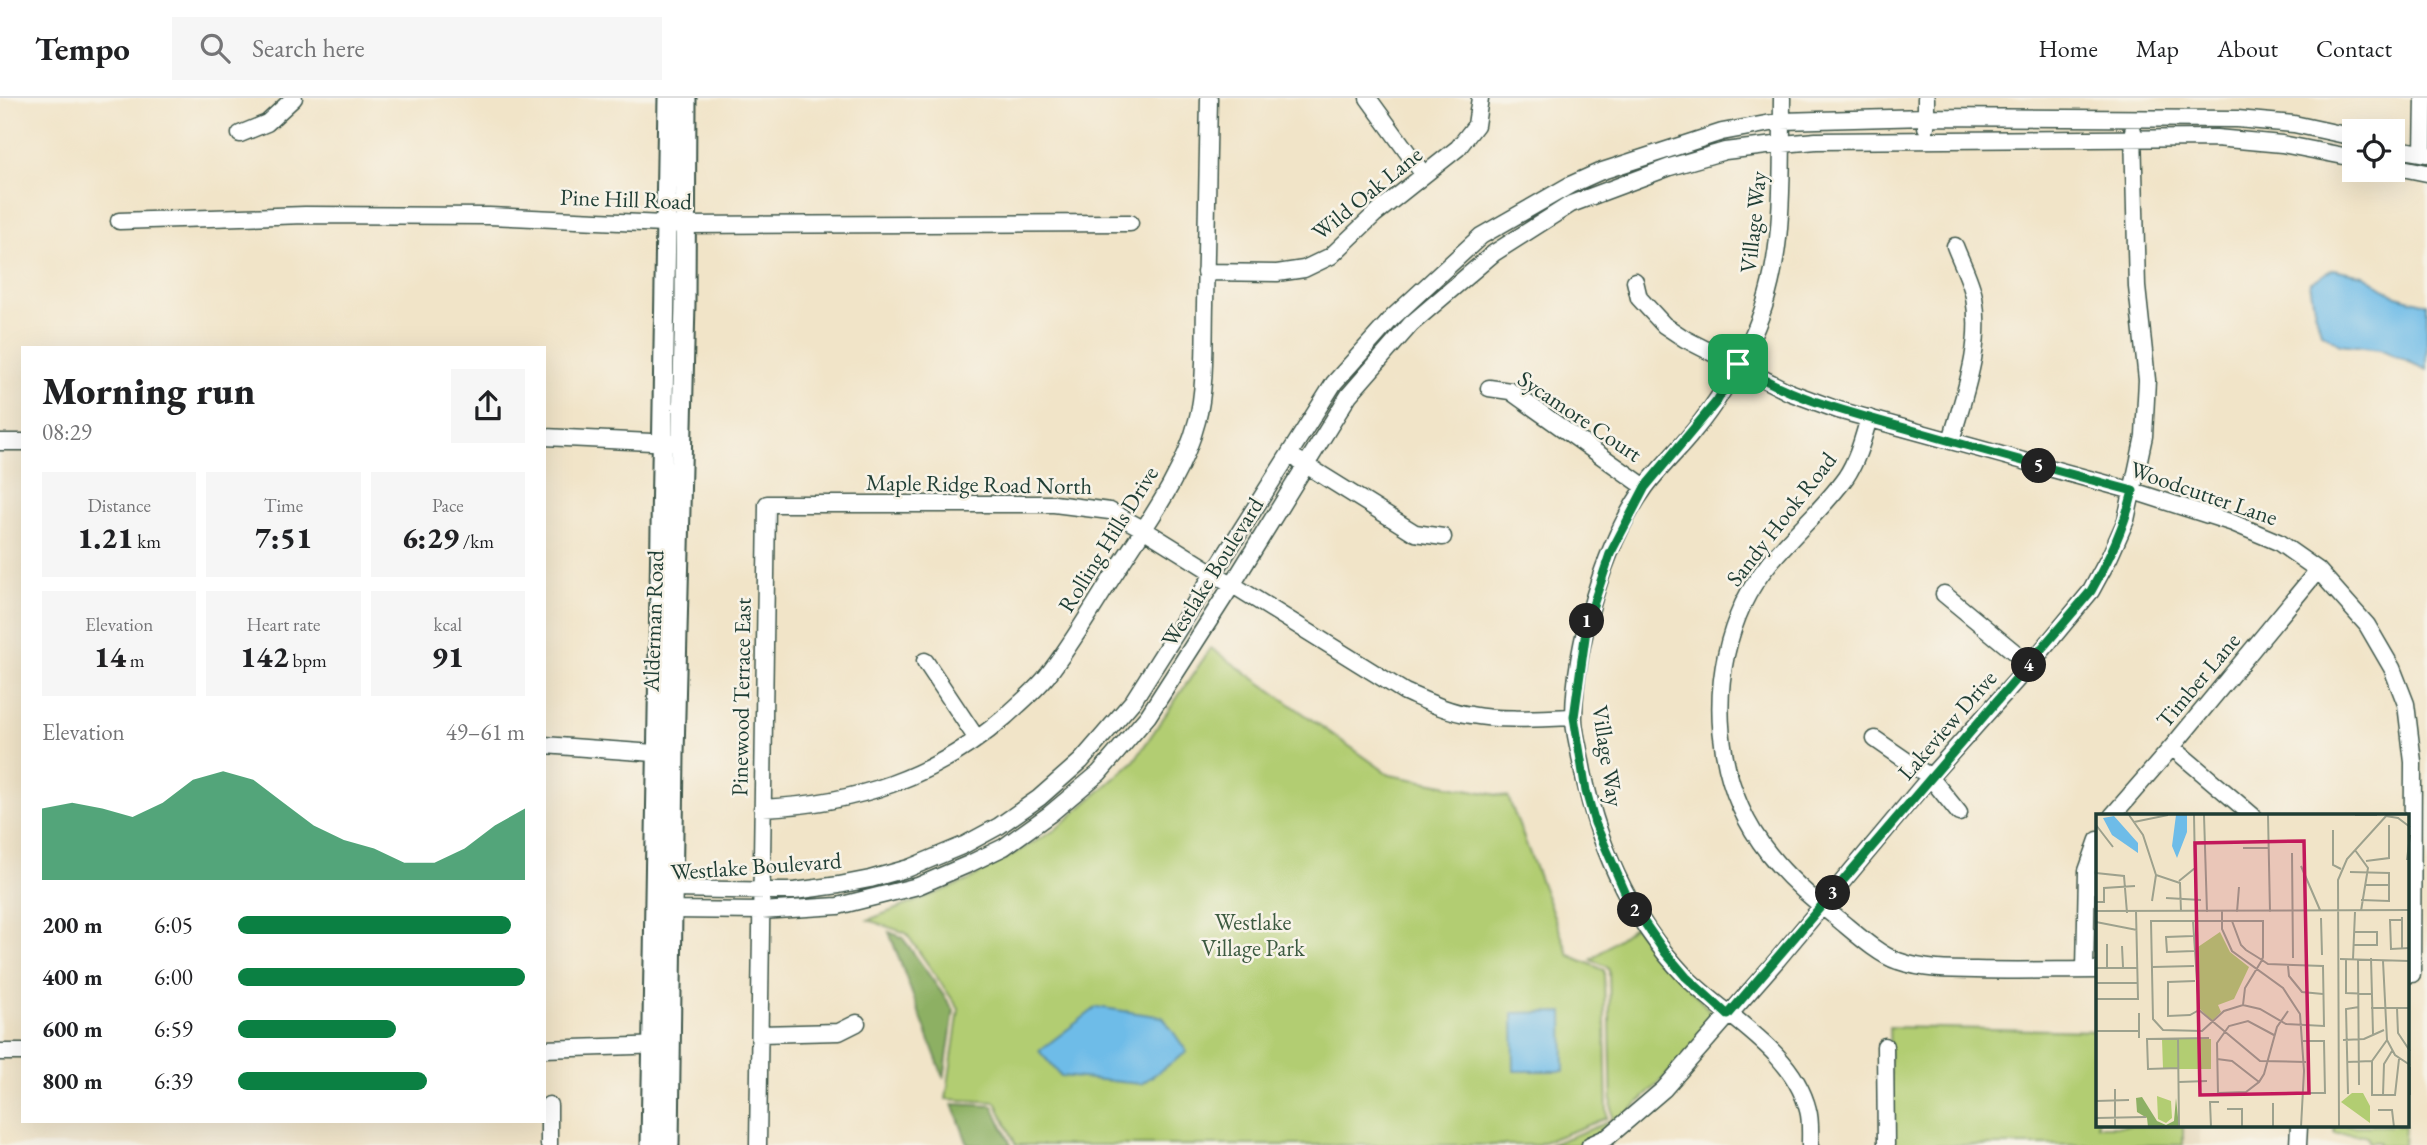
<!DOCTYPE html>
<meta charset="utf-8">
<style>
body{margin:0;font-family:"EB Garamond",serif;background:#f6f6f6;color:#202124;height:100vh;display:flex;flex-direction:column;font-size:26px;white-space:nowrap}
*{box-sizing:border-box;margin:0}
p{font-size:23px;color:#757577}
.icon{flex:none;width:38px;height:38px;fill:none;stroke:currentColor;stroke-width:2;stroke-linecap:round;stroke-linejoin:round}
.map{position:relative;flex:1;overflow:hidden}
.side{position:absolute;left:21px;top:248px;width:525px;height:777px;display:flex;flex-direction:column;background:#fff;border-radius:0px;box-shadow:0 7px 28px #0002}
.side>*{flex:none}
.tools{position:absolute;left:2342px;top:21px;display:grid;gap:14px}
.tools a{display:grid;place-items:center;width:63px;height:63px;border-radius:0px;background:#fff;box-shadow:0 7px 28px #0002;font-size:35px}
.pin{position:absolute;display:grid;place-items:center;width:60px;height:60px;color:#fff;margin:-30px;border-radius:14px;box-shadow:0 4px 10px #0006}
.km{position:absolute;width:35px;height:35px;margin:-18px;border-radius:50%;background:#222;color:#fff;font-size:19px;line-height:35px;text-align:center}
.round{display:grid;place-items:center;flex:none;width:74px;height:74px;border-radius:0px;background:#f6f6f6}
.head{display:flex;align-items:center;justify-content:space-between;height:119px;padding:0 21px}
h1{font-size:38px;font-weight:800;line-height:52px}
.metrics{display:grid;grid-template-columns:repeat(3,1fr);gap:10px;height:119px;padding:7px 21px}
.metrics div{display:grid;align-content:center;border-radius:0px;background:#f6f6f6;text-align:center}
.metrics b{font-size:30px;font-weight:800}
.metrics small{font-size:19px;font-weight:400}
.metrics p{font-size:19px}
.chart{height:196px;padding:14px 21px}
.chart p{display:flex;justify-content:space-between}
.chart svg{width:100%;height:126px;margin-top:7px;fill:#0b8043;opacity:.7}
ul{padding:0 21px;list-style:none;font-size:23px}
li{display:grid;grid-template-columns:112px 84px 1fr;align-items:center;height:52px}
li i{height:18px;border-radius:9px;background:#0b8043}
header{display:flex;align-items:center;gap:42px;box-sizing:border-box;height:98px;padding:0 35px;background:#fff;border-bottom:2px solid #e0e0e0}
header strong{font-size:33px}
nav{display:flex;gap:38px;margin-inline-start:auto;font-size:24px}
.search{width:490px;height:63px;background:#f6f6f6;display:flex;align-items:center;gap:18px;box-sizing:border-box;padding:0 24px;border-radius:0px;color:#757577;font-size:26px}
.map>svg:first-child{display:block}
</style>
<header>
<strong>Tempo</strong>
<div class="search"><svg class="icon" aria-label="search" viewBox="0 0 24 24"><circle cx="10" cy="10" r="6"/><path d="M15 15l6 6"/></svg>Search here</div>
<nav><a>Home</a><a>Map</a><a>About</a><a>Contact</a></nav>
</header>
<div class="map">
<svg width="2427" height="1047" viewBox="0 0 2427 1047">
<rect width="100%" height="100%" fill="#f7f3e8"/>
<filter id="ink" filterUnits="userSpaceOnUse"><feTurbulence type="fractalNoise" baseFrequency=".0143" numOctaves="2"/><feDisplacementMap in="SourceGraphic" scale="14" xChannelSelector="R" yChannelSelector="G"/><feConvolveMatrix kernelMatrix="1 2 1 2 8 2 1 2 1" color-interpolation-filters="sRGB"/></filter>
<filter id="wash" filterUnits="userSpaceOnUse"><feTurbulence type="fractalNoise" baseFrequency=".00686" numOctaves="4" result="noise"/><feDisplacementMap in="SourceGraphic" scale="28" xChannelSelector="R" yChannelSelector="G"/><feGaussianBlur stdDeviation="1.57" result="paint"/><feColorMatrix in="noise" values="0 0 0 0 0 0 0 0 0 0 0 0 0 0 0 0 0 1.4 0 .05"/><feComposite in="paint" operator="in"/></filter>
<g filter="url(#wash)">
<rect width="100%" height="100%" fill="#f1e4c8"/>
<path fill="#e4d6b7" d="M2183 1028H2200V1047H2183Z"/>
<path fill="#b2cd72" stroke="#688553" stroke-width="2" d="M1211 550 1390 677 1508 699 1569 857 1604 872 1607 1020 1536 1047H1016L996 1004 946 1001 959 911 906 835 868 822 967 783 1055 732 1134 663Z
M1635 828 1717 921C1690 952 1614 1040 1576 1047 1568 1047 1557 1047 1549 1047L1609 1024 1612 1020 1609 872 1606 868 1591 862Z
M1889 929 2098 933V1028H2183V1047H1892Z
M2335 1028H2405L2404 1047H2379V1044H2368V1039L2364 1037 2335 1036Z"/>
<path fill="#8db064" stroke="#56764c" stroke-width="2" d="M889 834 902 839 954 912 944 981Z
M953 1006 993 1008 1011 1047H968Z"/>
<path fill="#6ebce8" stroke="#467c8e" stroke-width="2" d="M2333 171 2363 177 2397 198 2427 206V272L2380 251 2340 246 2321 234 2314 209 2310 185Z
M1097 909 1163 919 1187 954 1141 986 1061 978 1039 953Z
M1563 914 1564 973H1514L1513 915Z"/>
</g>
<g filter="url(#ink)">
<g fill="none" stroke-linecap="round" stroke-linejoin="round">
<defs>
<path id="minor" d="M1368 0 1424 77
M1782 0C1781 80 1787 164 1752 239 1736 273 1717 305 1693 334 1678 353 1660 369 1646 388 1604 445 1575 547 1574 617 1573 630 1578 645 1580 658 1594 739 1628 819 1686 879 1727 920 1793 952 1808 1012 1811 1022 1810 1036 1810 1047
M1926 29V0
M240 36 267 25 294 0
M2354 39 2294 26 2237 21 1926 19 1782 23 1722 34 1599 74 1570 87 1481 138 1393 219 1334 285 1133 603 1081 663 1039 700 999 728 964 747 909 770 870 781 839 787 794 793 672 791 656 800 671 812 761 813 838 808 918 788 969 766 1004 749 1050 716 1099 675 1148 618 1232 487 1349 297 1411 226 1494 155 1571 106 1670 69 1725 53 1783 46 1816 43 2216 40 2282 46 2354 60
M2392 50 2427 56
M2423 55 2424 0
M2392 68 2427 75
M119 123 305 117 489 118 685 127 1130 125
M1205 174 1277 175 1304 171 1331 158 1375 116 1458 50 1476 27 1480 0
M1635 183 1639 200 1664 227 1685 241 1789 294 1838 312 2133 393 2233 425 2278 444 2318 472 2367 527 2392 570 2406 606 2413 664 2412 876H2408
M1489 290 1510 293 1645 389
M1869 320C1863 340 1858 361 1846 379 1815 423 1767 455 1743 506 1707 585 1713 686 1769 756 1788 780 1813 802 1838 821 1854 834 1879 857 1898 863 1924 872 1950 872 1976 872 2017 873 2057 872 2098 872
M544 339 673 345
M1951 343C1964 296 1983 249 1974 199 1971 182 1961 164 1955 148
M0 344H23
M1298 362 1415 435 1443 439
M1944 496 2030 567
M925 563 977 641
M1875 641 1930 679 1959 715
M544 647 668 656
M2172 649 2253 718
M762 710C855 706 934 680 1005 619 1019 606 1035 593 1047 578 1073 545 1094 507 1117 472 1147 425 1183 378 1197 323 1206 291 1204 241 1205 207 1206 138 1208 69 1209 0
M2112 718 2172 649 2318 472
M2085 872 2087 773 2098 742
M760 936 839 934 857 925
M1885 948 1886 1047
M544 951 664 947
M0 954H23
M549 1007V1047
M758 1047 767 406H1054L1110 413 1143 431 1405 594C1426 603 1448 614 1471 617 1504 623 1540 620 1574 619
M1590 1047 1608 1039 1664 991 1777 862 1930 679 2030 567 2091 493 2110 458 2126 422 2144 338 2147 282 2137 189 2133 33
M2298 1047 2299 1028"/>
<path id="major" d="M651 1047 668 0
M669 1047 674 656 685 205 686 0"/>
</defs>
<use href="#minor" stroke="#3e564a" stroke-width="19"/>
<use href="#major" stroke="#3e564a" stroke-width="23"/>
<use href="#minor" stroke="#fff" stroke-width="16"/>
<use href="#major" stroke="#fff" stroke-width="19"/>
</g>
</g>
<g fill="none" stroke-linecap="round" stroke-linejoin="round" filter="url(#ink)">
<defs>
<path id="route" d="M1738 266C1790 301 1852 315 1912 332 1985 353 2059 373 2133 393 2124 430 2109 461 2091 493L1728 917 1686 879 1664 853 1628 801 1595 725 1586 693 1574 619 1587 525 1610 456 1645 389 1717 303Z"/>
</defs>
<use href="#route" stroke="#fff" stroke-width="14"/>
<use href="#route" stroke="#0b8043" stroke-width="9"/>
</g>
<g text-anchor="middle" stroke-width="5" stroke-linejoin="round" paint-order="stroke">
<g font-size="23" fill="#1f3d34" stroke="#f7f3e8">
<text transform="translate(1367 95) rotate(-39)" y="8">Wild Oak Lane</text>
<text transform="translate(626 101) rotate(2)" y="8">Pine Hill Road</text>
<text transform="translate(1753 124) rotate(-84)" y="8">Village Way</text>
<text transform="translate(1580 318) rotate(34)" y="8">Sycamore Court</text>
<text transform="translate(979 386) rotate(1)" y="8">Maple Ridge Road North</text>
<text transform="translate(2204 395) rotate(19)" y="8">Woodcutter Lane</text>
<text transform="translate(1781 421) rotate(-52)" y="8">Sandy Hook Road</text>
<text transform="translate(1108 441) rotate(-58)" y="8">Rolling Hills Drive</text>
<text transform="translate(1212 474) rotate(-58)" y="8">Westlake Boulevard</text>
<text transform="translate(653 523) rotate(-88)" y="8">Alderman Road</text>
<text transform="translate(2198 582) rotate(-50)" y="8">Timber Lane</text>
<text transform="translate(741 599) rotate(-89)" y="8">Pinewood Terrace East</text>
<text transform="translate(1947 627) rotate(-49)" y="8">Lakeview Drive</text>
<text transform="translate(1608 658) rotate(81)" y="8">Village Way</text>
<text transform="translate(756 768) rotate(-4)" y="8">Westlake Boulevard</text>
</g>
<g font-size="23" fill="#3c5a40" stroke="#f7f3e8">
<text x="1253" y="832">Westlake<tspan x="1253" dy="26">Village Park</tspan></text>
</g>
</g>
<g transform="translate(2096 716)">
<rect width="313" height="313" fill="#f1e4c8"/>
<path d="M124 118 134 138 153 153 138 185 122 191 125 198 116 207 104 195 99 135ZM66 225H115V255H67ZM256 279H267L274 292V309L245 288ZM61 282 75 287 76 304 70 309 62 305Z" fill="#b2cd72"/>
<path d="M46 283 61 307 70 311 78 307 80 284 83 313H52L51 304 41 298 40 284Z" fill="#8db064"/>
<path d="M80 1H91V18L81 44 76 32ZM18 2 42 29V39L16 21 7 4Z" fill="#6ebce8"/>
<path fill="none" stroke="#9da18d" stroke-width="2" d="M33 1 47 21 60 61 84 69 85 98M108 1 111 98M172 1 174 98M259 1H281M290 2 302 4 314 13M38 8 72 1M0 11 17 33M237 16V51L245 55M147 34H173M259 36 272 54 265 97M196 39 197 144M311 46 314 21M270 47 293 44V11M205 52 224 96M254 58 293 59V87L265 86M0 59 28 62 31 99M83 67 99 54 98 1M270 71H293M70 84 105 86M56 87 60 61M0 88H8V74L39 72M126 96V115L136 137 187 174 204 200 208 257 205 313M0 97 314 96M141 98 143 73M306 103V134M225 104 226 141M306 106H294L295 135 314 134M97 107 103 196 164 247 210 248M136 107 145 131 150 136 166 146 172 150 227 152 228 212 190 210 164 195 147 191 128 197 106 217 67 216 57 205 55 107H167V143L166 146 149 174 147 191M0 108 41 116M97 122 70 123 71 138 98 137M11 130V153M257 131H281V118H259M26 132 27 153M275 144 277 220M244 145 314 147M250 145V179L275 180M257 145 259 98M262 145 263 271M287 147 291 226 299 241 314 251M192 152 193 162 206 178 227 180M56 153 98 152M0 154H42M99 167 72 168V202L94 201 103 196M0 169H41M0 185H42L40 97M275 194H314M301 194 302 219 314 237M0 217H42M178 221 152 207 133 212 121 229 122 279 150 278 163 268 168 260 181 213 192 197M43 224V199M82 225 83 313M247 226 268 225 288 216M291 226 276 247V281H299L303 245M121 245 136 247 163 268M251 248 276 247M314 253V281M82 254 52 255 51 225 113 224M83 268 111 267M207 279H229L228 227H207M252 280 250 195 263 193M287 281 288 250 296 237M0 287 33 286M131 295H146V313M282 296H296L298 313M0 304 50 303M19 313V275M115 313 114 288H123M177 313V289M243 313 242 66 251 45 291 1"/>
<path fill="#c2185b" fill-opacity="0.15" stroke="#c2185b" stroke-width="3.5" d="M208 27 213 279 104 281 99 29Z"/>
<rect width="313" height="313" fill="none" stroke="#1f3d34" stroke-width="3.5"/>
</g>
</svg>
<div class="tools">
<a><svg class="icon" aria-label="locate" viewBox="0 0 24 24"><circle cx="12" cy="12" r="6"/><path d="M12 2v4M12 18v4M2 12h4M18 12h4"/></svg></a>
</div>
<div class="pin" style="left:1738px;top:266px;background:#1e9e55"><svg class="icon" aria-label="arrive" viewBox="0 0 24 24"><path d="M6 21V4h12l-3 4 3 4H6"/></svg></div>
<b class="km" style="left:1587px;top:523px">1</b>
<b class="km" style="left:1635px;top:812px">2</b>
<b class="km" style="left:1833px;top:795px">3</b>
<b class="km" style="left:2029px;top:567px">4</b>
<b class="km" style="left:2039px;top:368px">5</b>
<section class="side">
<div class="head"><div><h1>Morning run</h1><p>08:29</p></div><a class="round"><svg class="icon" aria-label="share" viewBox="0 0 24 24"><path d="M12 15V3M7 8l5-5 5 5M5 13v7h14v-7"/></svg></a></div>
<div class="metrics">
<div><p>Distance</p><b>1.21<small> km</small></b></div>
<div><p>Time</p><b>7:51</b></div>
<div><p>Pace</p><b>6:29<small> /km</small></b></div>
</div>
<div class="metrics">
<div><p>Elevation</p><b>14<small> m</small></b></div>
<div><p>Heart rate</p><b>142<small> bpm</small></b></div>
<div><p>kcal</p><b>91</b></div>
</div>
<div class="chart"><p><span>Elevation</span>49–61 m</p>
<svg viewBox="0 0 160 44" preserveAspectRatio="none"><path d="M0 44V19L10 17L20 19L30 22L40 17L50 9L60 6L70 9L80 17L90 25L100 30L110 33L120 38L130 38L140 33L150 25L160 19V44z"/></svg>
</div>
<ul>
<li><b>200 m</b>6:05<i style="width:95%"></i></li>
<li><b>400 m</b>6:00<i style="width:100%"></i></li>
<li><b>600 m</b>6:59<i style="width:55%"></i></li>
<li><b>800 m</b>6:39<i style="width:66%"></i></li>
</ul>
</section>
</div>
